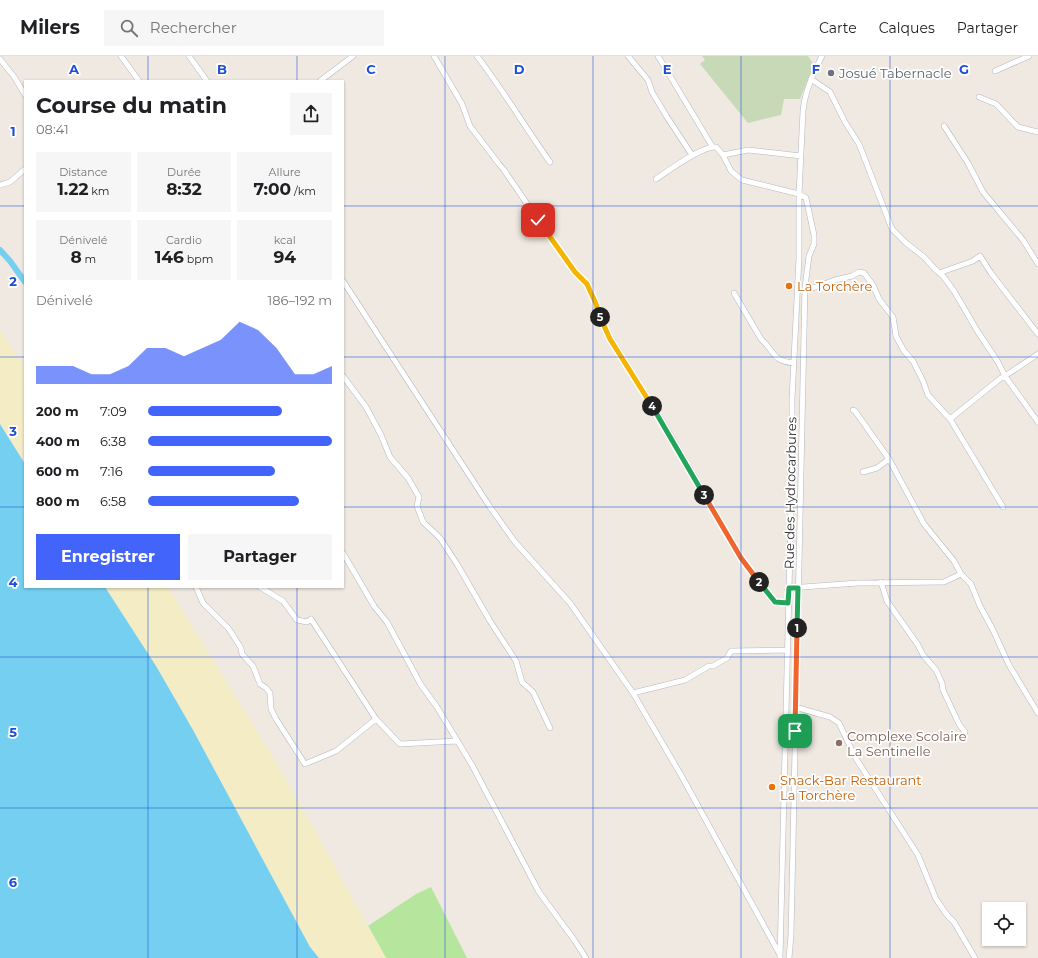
<!DOCTYPE html>
<html lang="fr">
<meta charset="utf-8">
<style>
body{margin:0;font-family:Montserrat,sans-serif;background:#f6f6f6;color:#202124;height:100vh;display:flex;flex-direction:column;font-size:15px;white-space:nowrap}
*{box-sizing:border-box;margin:0}
p{font-size:13px;color:#757577}
.icon{flex:none;width:22px;height:22px;fill:none;stroke:currentColor;stroke-width:2;stroke-linecap:round;stroke-linejoin:round}
.map{position:relative;flex:1;overflow:hidden}
.panel{position:absolute;left:24px;top:24px;width:320px;height:508px;display:flex;flex-direction:column;background:#fff;border-radius:0px;box-shadow:0 1px 3px #0004}
.panel>*{flex:none}
.buttons{position:absolute;left:982px;top:846px;display:grid;gap:8px}
.buttons a{display:grid;place-items:center;width:44px;height:44px;border-radius:0px;background:#fff;box-shadow:0 1px 3px #0004;font-size:20px}
.pin{position:absolute;display:grid;place-items:center;width:34px;height:34px;color:#fff;margin:-17px;border-radius:8px;box-shadow:0 2px 6px #0006}
.km{position:absolute;width:20px;height:20px;margin:-10px;border-radius:50%;background:#222;color:#fff;font-size:11px;line-height:20px;text-align:center}
.round{display:grid;place-items:center;flex:none;width:42px;height:42px;border-radius:0px;background:#f6f6f6}
.head{display:flex;align-items:center;justify-content:space-between;height:68px;padding:0 12px}
h1{font-size:22px;font-weight:700;line-height:30px}
.figures{display:grid;grid-template-columns:repeat(3,1fr);gap:6px;height:68px;padding:4px 12px}
.figures div{display:grid;align-content:center;border-radius:0px;background:#f6f6f6;text-align:center}
.figures b{font-size:17px;font-weight:700}
.figures small{font-size:11px;font-weight:400}
.figures p{font-size:11px}
.chart{height:112px;padding:8px 12px}
.chart p{display:flex;justify-content:space-between}
.chart svg{width:100%;height:72px;margin-top:4px;fill:#4264fb;opacity:.7}
.primary-button{display:flex;gap:8px;margin-top:auto;padding:8px 12px}
.primary-button a{flex:1;height:46px;border-radius:0px;background:#4264fb;color:#fff;font-size:16px;font-weight:700;line-height:46px;text-align:center}
.primary-button a+a{background:#f6f6f6;color:#202124}
ul{padding:0 12px;list-style:none;font-size:13px}
li{display:grid;grid-template-columns:64px 48px 1fr;align-items:center;height:30px}
li i{height:10px;border-radius:5px;background:#4264fb}
header{display:flex;align-items:center;gap:24px;box-sizing:border-box;height:56px;padding:0 20px;background:#fff;border-bottom:1px solid #e0e0e0}
header strong{font-size:19px}
nav{display:flex;gap:22px;margin-inline-start:auto;font-size:14px}
.search{width:280px;height:36px;background:#f6f6f6;display:flex;align-items:center;gap:10px;box-sizing:border-box;padding:0 14px;border-radius:0px;color:#757577;font-size:15px}
.map>svg:first-child{display:block}
</style>
<header>
<strong>Milers</strong>
<div class="search"><svg class="icon" aria-label="search" viewBox="0 0 24 24"><circle cx="10" cy="10" r="6"/><path d="M15 15l6 6"/></svg>Rechercher</div>
<nav><a>Carte</a><a>Calques</a><a>Partager</a></nav>
</header>
<div class="map">
<svg width="1038" height="902" viewBox="0 0 1038 902">
<rect width="100%" height="100%" fill="#efe9e1"/>
<path fill="#b6e59e" d="M431 831 467 902H386L368 870 416 838Z"/>
<path fill="#f3ecc5" d="M0 274 25 312V408L0 368Z
M105 531H168L279 711 386 902H319L310 891 193 674 156 610Z"/>
<path fill="#c8d9b8" d="M702 0H808L814 9 800 43H784L781 59 748 67 700 8 705 4Z"/>
<path fill="#75cff0" d="M0 368 25 408V531H105L156 610 193 674 310 891 319 902H0Z"/>
<g fill="none" stroke-linecap="round" stroke-linejoin="round">
<path stroke="#75cff0" stroke-width="6" d="M0 194 10 205 25 226"/>
<defs>
<path id="minor" d="M121 0 139 25
M189 0 207 25
M434 0 462 48 470 70 499 108 504 114 549 180 575 216 587 228 596 248 600 261 611 283 664 368 741 502 772 544 775 546 788 547
M477 0C503 34 525 71 550 106
M628 0 648 24 652 36 667 61 692 99
M658 0 712 90
M0 3 15 22 25 39
M995 15 1029 0
M811 23 830 36 845 66 859 88 892 173 906 187 924 201 935 213 943 220 954 235 978 276 998 306 1005 320 1038 366
M320 25 353 0
M979 41 996 48 1018 71 1038 76
M944 70 968 107 983 136 1023 184 1038 208
M723 99 748 94 801 100
M656 123C668 115 703 89 716 91L723 99 731 115 742 124 799 138 806 142 814 179V188L809 200 805 231 791 879 789 902
M0 129 10 126 25 113
M939 217 973 205 980 200 991 217 1038 278
M343 225 490 451 515 486 570 547 633 637 681 719 779 897
M805 231 810 233 835 224 852 220 859 216 864 217 873 229 879 243 893 261 896 280 904 295 913 305 923 325 928 339 950 363 1003 451
M734 237 761 283C776 297 772 305 794 307
M343 320 366 351 381 379 390 401 408 422 419 441 417 450 423 466 440 482 457 508 490 565 516 605 522 626 533 636 550 672
M853 354 855 355 889 403 924 468 954 505 961 518
M950 363 1001 322 1005 320 1038 298
M863 416 877 412 889 403
M343 497 374 550 387 566 421 629 437 651 472 709 539 836 575 885 586 902
M881 526 887 545 918 589 923 599 936 614 942 627 943 634 959 668 965 676
M196 531 203 547 229 573 241 592 242 598 253 610 260 628 266 632 270 637 271 653 276 663 305 708 336 695 376 663
M260 531 283 545 297 564 307 566 311 563 376 663 400 688 457 685
M789 532 858 527 944 526 961 518 971 528 980 550 993 574 1009 609 1038 657
M633 637 685 624 709 610H713L727 602 731 595 787 594
M795 651 830 661 839 667 855 701 918 799 936 843 947 859 954 866 975 902
M780 902 791 451 790 420 792 401V343L799 202V138L803 55C805 35 813 18 822 0"/>
</defs>
<use href="#minor" stroke="#b4b7c1" stroke-width="6"/>
<use href="#minor" stroke="#fff" stroke-width="5"/>
</g>
<g fill="none" stroke-linecap="round" stroke-linejoin="round">
<defs>
<path id="split-1" d="M795 675 797 572"/>
<path id="split-2" d="M759 526 775 546 788 547 789 532H798L797 572"/>
<path id="split-3" d="M704 439 741 502 759 526"/>
<path id="split-4" d="M652 350 704 439"/>
<path id="split-5" d="M600 261 610 283 652 350"/>
<path id="split-6" d="M538 164 575 216 587 228 596 248 600 261"/>
</defs>
<use href="#split-1" stroke="#fff" stroke-width="8"/>
<use href="#split-2" stroke="#fff" stroke-width="8"/>
<use href="#split-3" stroke="#fff" stroke-width="8"/>
<use href="#split-4" stroke="#fff" stroke-width="8"/>
<use href="#split-5" stroke="#fff" stroke-width="8"/>
<use href="#split-6" stroke="#fff" stroke-width="8"/>
<use href="#split-1" stroke="#f0652b" stroke-width="5"/>
<use href="#split-2" stroke="#22a559" stroke-width="5"/>
<use href="#split-3" stroke="#f0652b" stroke-width="5"/>
<use href="#split-4" stroke="#22a559" stroke-width="5"/>
<use href="#split-5" stroke="#f5b400" stroke-width="5"/>
<use href="#split-6" stroke="#f5b400" stroke-width="5"/>
</g>
<path fill="none" stroke="#1d4ed8" stroke-width="1" stroke-opacity="0.55" d="M148 0V25M297 0V25M445 0V902M593 0V902M741 0V902M890 0V902M0 150H25M343 150H1038M0 301H25M343 301H1038M0 451H25M343 451H1038M148 531V902M297 531V902M0 601H1038M0 752H1038"/>
<circle fill="#6b7280" stroke="#fff" stroke-width="1.5" cx="831" cy="17" r="4"/>
<g fill="#e8710a" stroke="#fff" stroke-width="1.5">
<circle cx="789" cy="230" r="4"/>
<circle cx="772" cy="731" r="4"/>
</g>
<circle fill="#8d6e63" stroke="#fff" stroke-width="1.5" cx="839" cy="687" r="4"/>
<g text-anchor="middle" stroke-width="3.5" stroke-linejoin="round" paint-order="stroke">
<g font-size="13" fill="#5b616d" stroke="#fff" text-anchor="start">
<text x="839" y="22">Josué Tabernacle</text>
</g>
<g font-size="13" fill="#c56008" stroke="#fff" text-anchor="start">
<text x="797" y="235">La Torchère</text>
<text x="780" y="729">Snack-Bar Restaurant<tspan x="780" dy="15">La Torchère</tspan></text>
</g>
<g font-size="13" fill="#2e2e2e" stroke="#fff">
<text transform="translate(790 437) rotate(-89)" y="5">Rue des Hydrocarbures</text>
</g>
<g font-size="13" fill="#785e54" stroke="#fff" text-anchor="start">
<text x="847" y="685">Complexe Scolaire<tspan x="847" dy="15">La Sentinelle</tspan></text>
</g>
</g>
<g font-size="13" text-anchor="middle" font-weight="bold" fill="#1d4ed8" stroke="#fff" stroke-width="3.5" stroke-linejoin="round" paint-order="stroke">
<text x="74" y="18">A</text>
<text x="222" y="18">B</text>
<text x="371" y="18">C</text>
<text x="519" y="18">D</text>
<text x="667" y="18">E</text>
<text x="816" y="18">F</text>
<text x="964" y="18">G</text>
<text x="13" y="80">1</text>
<text x="13" y="230">2</text>
<text x="13" y="380">3</text>
<text x="13" y="531">4</text>
<text x="13" y="681">5</text>
<text x="13" y="831">6</text>
</g>
</svg>
<div class="buttons">
<a><svg class="icon" aria-label="locate" viewBox="0 0 24 24"><circle cx="12" cy="12" r="6"/><path d="M12 2v4M12 18v4M2 12h4M18 12h4"/></svg></a>
</div>
<div class="pin" style="left:795px;top:675px;background:#1e9e55"><svg class="icon" aria-label="arrive" viewBox="0 0 24 24"><path d="M6 21V4h12l-3 4 3 4H6"/></svg></div>
<div class="pin" style="left:538px;top:164px;background:#d93025"><svg class="icon" aria-label="check" viewBox="0 0 24 24"><path d="M5 12l5 5 9-10"/></svg></div>
<b class="km" style="left:797px;top:572px">1</b>
<b class="km" style="left:759px;top:526px">2</b>
<b class="km" style="left:704px;top:439px">3</b>
<b class="km" style="left:652px;top:350px">4</b>
<b class="km" style="left:600px;top:261px">5</b>
<section class="panel">
<div class="head"><div><h1>Course du matin</h1><p>08:41</p></div><a class="round"><svg class="icon" aria-label="share" viewBox="0 0 24 24"><path d="M12 15V3M7 8l5-5 5 5M5 13v7h14v-7"/></svg></a></div>
<div class="figures">
<div><p>Distance</p><b>1.22<small> km</small></b></div>
<div><p>Durée</p><b>8:32</b></div>
<div><p>Allure</p><b>7:00<small> /km</small></b></div>
</div>
<div class="figures">
<div><p>Dénivelé</p><b>8<small> m</small></b></div>
<div><p>Cardio</p><b>146<small> bpm</small></b></div>
<div><p>kcal</p><b>94</b></div>
</div>
<div class="chart"><p><span>Dénivelé</span>186–192 m</p>
<svg viewBox="0 0 160 44" preserveAspectRatio="none"><path d="M0 44V33L10 33L20 33L30 38L40 38L50 33L60 22L70 22L80 27L90 22L100 17L110 6L120 11L130 22L140 38L150 38L160 33V44z"/></svg>
</div>
<ul>
<li><b>200 m</b>7:09<i style="width:73%"></i></li>
<li><b>400 m</b>6:38<i style="width:100%"></i></li>
<li><b>600 m</b>7:16<i style="width:69%"></i></li>
<li><b>800 m</b>6:58<i style="width:82%"></i></li>
</ul>
<div class="primary-button"><a>Enregistrer</a><a>Partager</a></div>
</section>
</div>
